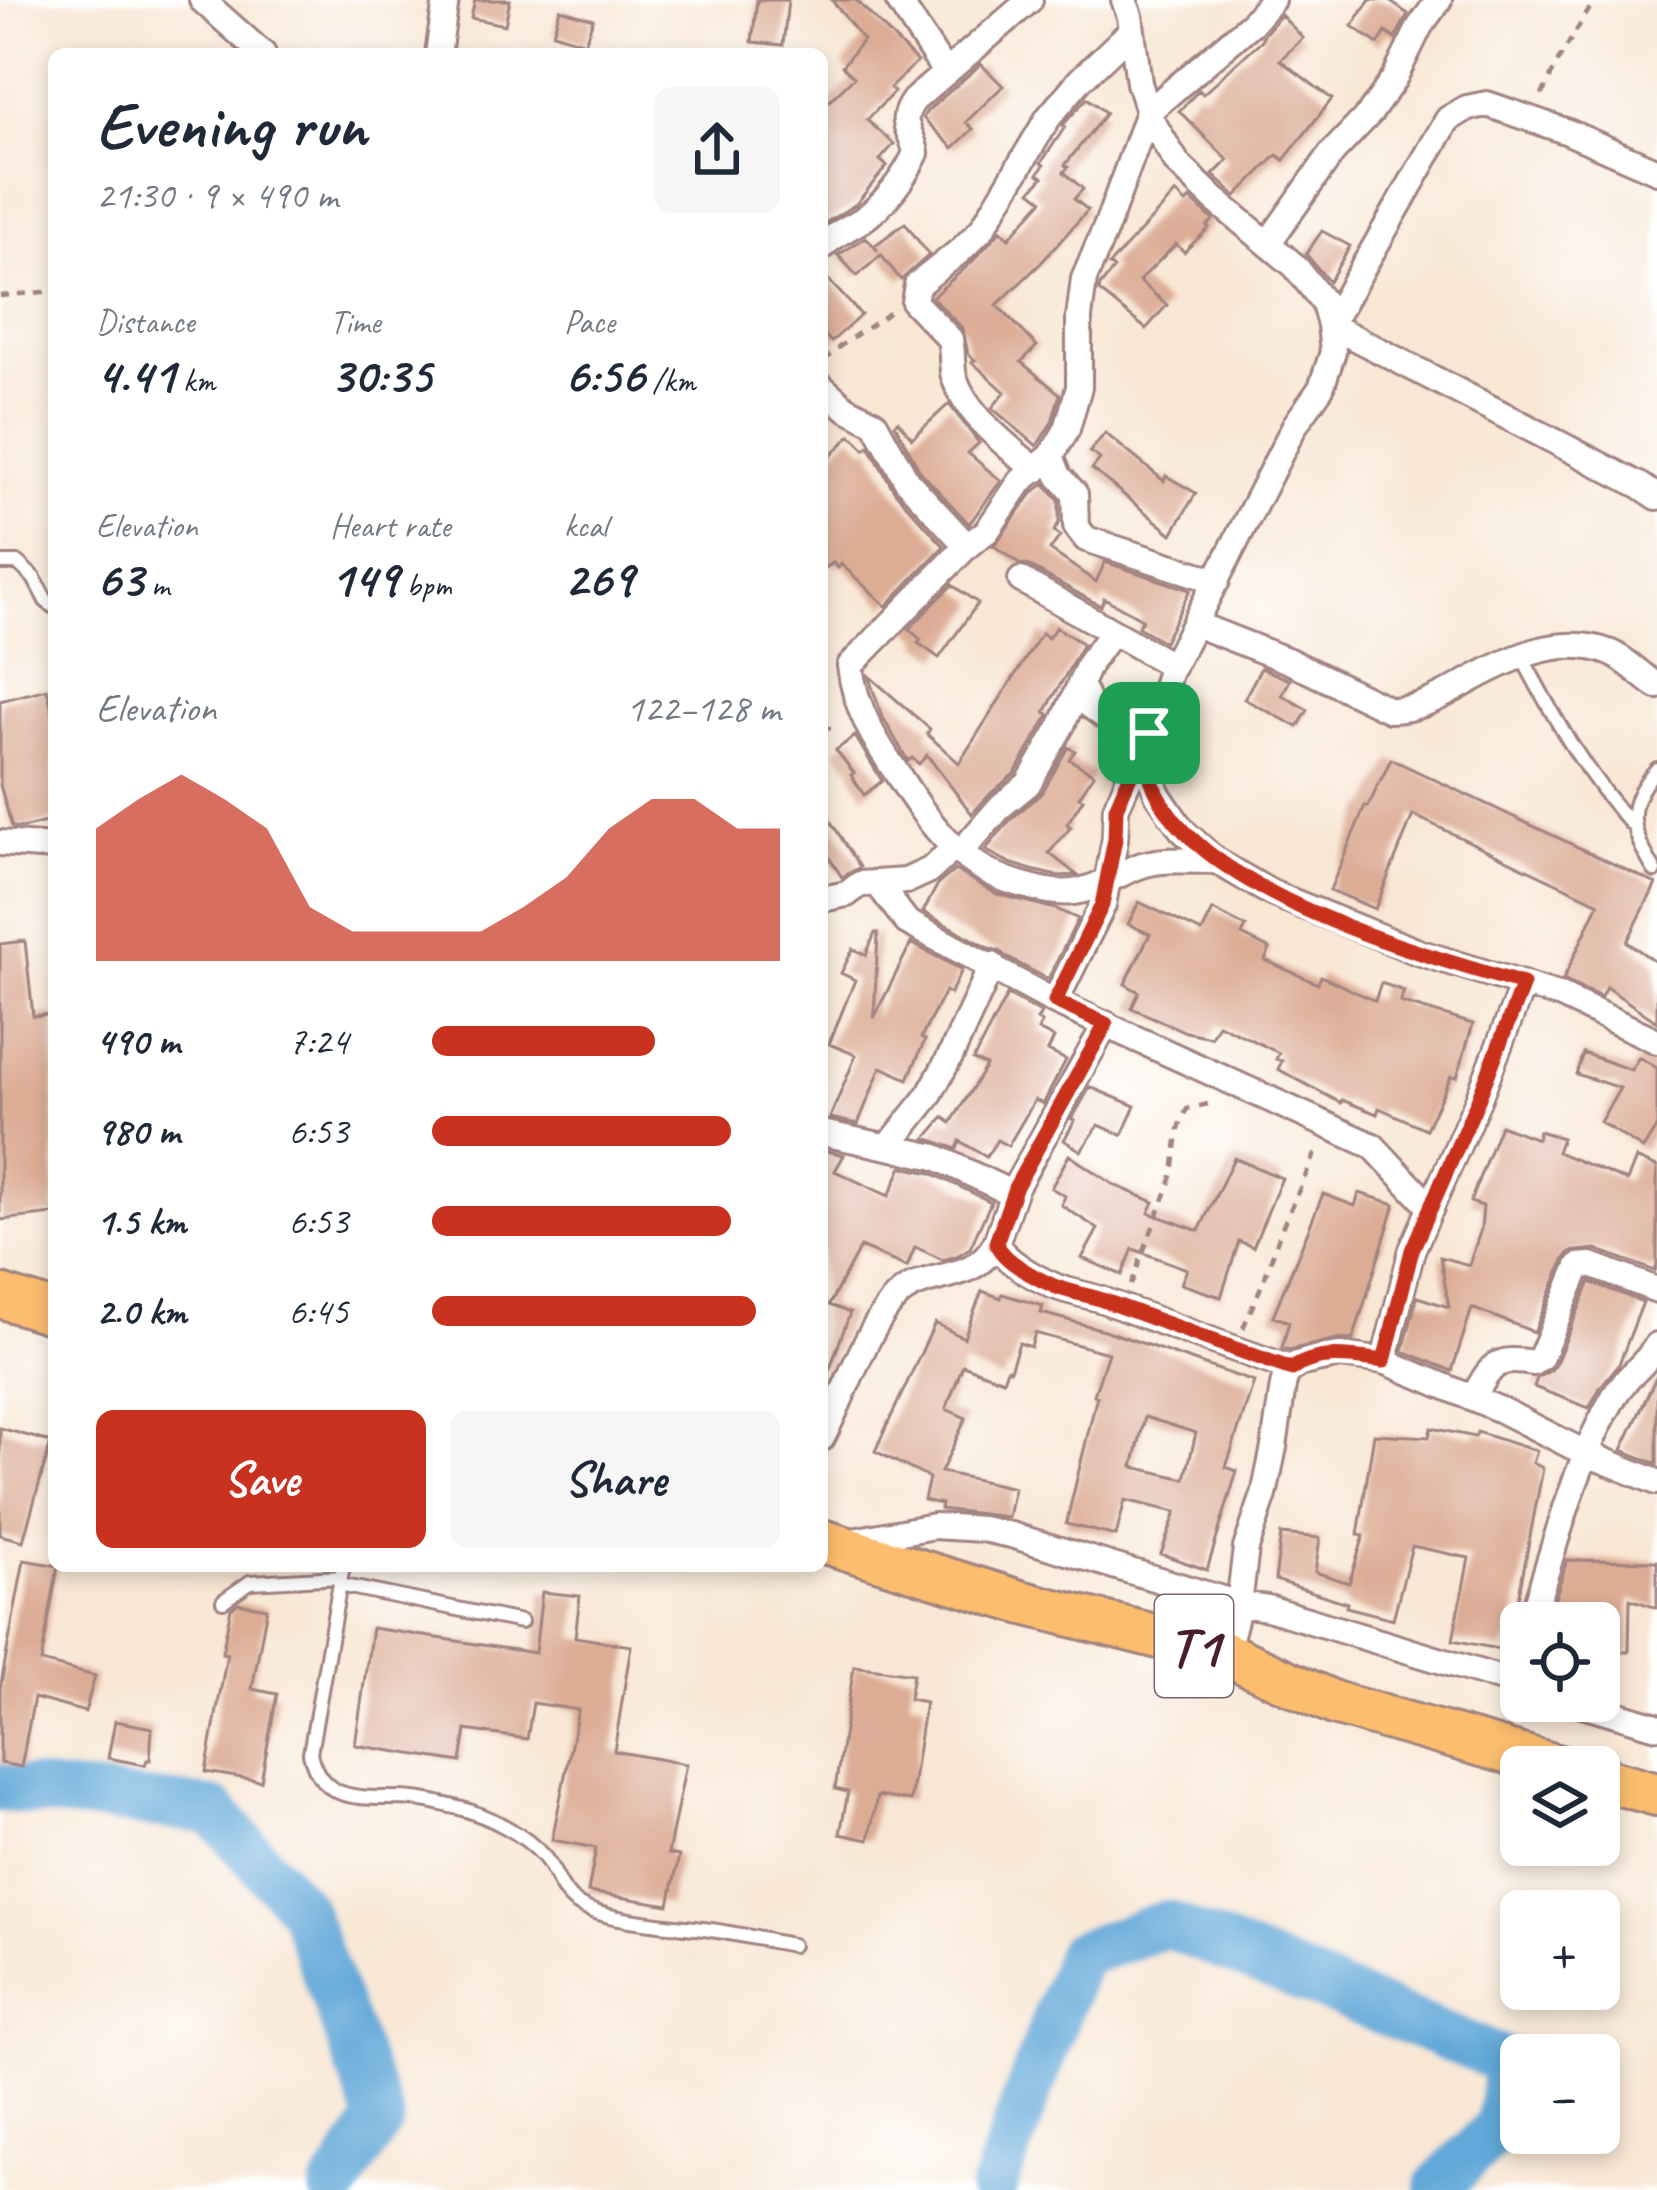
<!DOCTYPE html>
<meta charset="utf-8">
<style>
body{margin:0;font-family:Caveat,sans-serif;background:#f6f6f7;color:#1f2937;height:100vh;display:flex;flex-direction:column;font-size:45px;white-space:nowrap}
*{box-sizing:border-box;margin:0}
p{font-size:39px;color:#747a83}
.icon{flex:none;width:66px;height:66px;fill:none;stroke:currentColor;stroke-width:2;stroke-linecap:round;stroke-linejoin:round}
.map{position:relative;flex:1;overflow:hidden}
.sheet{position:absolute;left:48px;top:48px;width:780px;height:1524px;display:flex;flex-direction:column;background:#fff;border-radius:18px;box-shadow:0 6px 18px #0003}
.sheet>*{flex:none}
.fabs{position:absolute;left:1500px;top:1602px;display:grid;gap:24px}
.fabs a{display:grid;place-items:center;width:120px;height:120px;border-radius:18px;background:#fff;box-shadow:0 6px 18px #0003;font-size:60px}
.pin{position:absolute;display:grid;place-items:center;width:102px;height:102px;color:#fff;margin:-51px;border-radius:24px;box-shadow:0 6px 18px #0006}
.round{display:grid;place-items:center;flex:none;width:126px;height:126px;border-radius:18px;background:#f6f6f7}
.head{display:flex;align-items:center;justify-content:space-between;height:204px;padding:0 48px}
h1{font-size:66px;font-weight:700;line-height:90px}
.metrics{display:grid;grid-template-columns:repeat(3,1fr);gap:18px;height:204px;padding:12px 48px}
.metrics div{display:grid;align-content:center}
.metrics b{font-size:51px;font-weight:700}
.metrics small{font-size:33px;font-weight:400}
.metrics p{font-size:33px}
.chart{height:336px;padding:24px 48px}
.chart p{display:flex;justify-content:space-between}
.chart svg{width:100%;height:216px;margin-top:12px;fill:#c8321e;opacity:.7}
.cta{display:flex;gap:24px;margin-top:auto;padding:24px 48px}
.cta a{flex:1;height:138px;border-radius:18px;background:#c8321e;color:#fff;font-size:48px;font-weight:700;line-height:138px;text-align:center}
.cta a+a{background:#f6f6f7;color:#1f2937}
ul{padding:0 48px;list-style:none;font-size:39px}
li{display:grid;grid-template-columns:192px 144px 1fr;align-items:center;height:90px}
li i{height:30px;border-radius:15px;background:#c8321e}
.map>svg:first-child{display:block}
</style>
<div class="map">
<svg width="1657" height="2190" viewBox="0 0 1657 2190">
<rect width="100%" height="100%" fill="#fff"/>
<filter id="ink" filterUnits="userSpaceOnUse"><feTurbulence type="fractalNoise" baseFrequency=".00833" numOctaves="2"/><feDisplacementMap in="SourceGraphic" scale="24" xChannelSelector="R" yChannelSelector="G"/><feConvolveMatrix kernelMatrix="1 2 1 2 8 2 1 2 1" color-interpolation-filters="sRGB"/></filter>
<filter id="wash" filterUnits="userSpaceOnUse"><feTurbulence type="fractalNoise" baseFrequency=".004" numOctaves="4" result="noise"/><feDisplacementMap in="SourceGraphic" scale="48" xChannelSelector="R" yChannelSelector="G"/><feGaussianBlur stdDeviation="2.7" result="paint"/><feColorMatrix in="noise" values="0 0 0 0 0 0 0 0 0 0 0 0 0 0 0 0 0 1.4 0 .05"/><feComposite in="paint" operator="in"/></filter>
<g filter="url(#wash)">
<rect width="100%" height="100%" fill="#f8e7d4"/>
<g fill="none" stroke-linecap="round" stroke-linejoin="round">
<path stroke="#62a8d8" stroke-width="48" d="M0 1788 213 1811 301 1908 380 2120 334 2190
M993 2190 1079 1954 1166 1924 1508 2062 1499 2126 1439 2186V2190"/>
</g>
<g id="blocks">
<path fill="#dcac94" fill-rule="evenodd" d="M475 0H510L505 25 471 18Z
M757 0H788L783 45 752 42Z
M832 0H856L917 62 890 88 894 92 867 120 894 144 880 160 887 166 856 204 822 225V108L854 77 842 66 863 40Z
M1370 0H1388L1408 14 1395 39 1386 32 1378 44 1352 26Z
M560 9 593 19 585 43 553 33Z
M1281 15 1303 38 1280 60 1332 99 1284 160 1277 155 1236 196 1213 175 1228 160 1179 111 1199 90 1203 94 1263 39 1262 37Z
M981 64 1003 86 966 122 973 129 953 148 923 118 927 111Z
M1087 98 1106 113 1065 165 1068 167 1064 172 1083 189 1074 199 1088 210 1041 263 997 305 1037 346 1021 362 1060 394 1052 422 1037 446 992 408 1005 392 972 362 975 360 968 354 963 329 932 297 972 262 1001 230 1009 238 1043 200 1031 191 1043 177 1038 174 1044 165 1041 163 1065 127 1063 125Z
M1176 193 1186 203 1190 199 1213 220 1207 226 1209 228 1184 252 1176 244 1139 281 1167 305 1146 329 1099 291 1100 286 1114 269 1109 265Z
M905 223 929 255 901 280 881 255 857 276 838 255 866 237 878 251 874 246Z
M1322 231 1350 246 1329 282 1306 254Z
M822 273 861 315 831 342 822 332Z
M949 404 979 443 968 453 1001 481 969 524 920 471 895 424 898 421 912 438Z
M1105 433 1164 481 1166 476 1196 493 1172 534 1092 469 1100 459 1090 452Z
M851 435 865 449 869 446 895 492 944 546 886 606 841 564 838 568 833 563 822 570V465Z
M1045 484 1059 500V523L1054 531 1060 536 1050 550 1096 582 1105 562 1190 590 1164 642 1138 627 1142 619 1104 598 1101 606 1029 566 1019 564 994 546 1033 492Z
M952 585 978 603 939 658 918 643 921 640 909 629Z
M1056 627 1083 644 1045 712 1049 715 1047 718 1015 773 991 793 972 814 927 755 919 764 912 758 908 761 882 716 868 675 930 729 927 734 959 763 1042 633 1048 638Z
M1261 668 1290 680 1282 695 1308 710 1298 727 1244 699Z
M47 689 54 717V820L22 828 12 827 0 785V701Z
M855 736 882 781 864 795 851 775 854 773 836 750Z
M1068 747 1075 751 1069 759 1094 774 1079 797 1083 799 1067 824 1071 827 1049 853 1077 875 1057 876 1032 870 1010 863 985 850 1012 818 1042 793Z
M1391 759 1656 884 1627 942 1657 963V1022L1606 987 1601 997 1563 980 1599 903 1413 815 1375 909 1330 890 1365 806 1368 807Z
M822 808 860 867 842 877 822 847Z
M955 870 997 894 1056 909 1078 919 1048 979 1006 957 1000 951 991 949 923 912 938 884Z
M1139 902 1202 932 1213 910 1246 927 1242 935 1270 949 1265 960 1318 984 1321 976 1375 1001 1381 983 1404 991 1400 1002 1473 1024 1457 1077 1451 1076 1426 1129 1379 1108 1377 1114 1342 1100 1341 1103 1278 1069 1282 1061 1276 1059 1279 1053 1218 1024 1211 1037 1186 1032 1132 1008 1139 992 1125 984 1150 934 1128 924Z
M875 933H878L874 1018 911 943 962 970 950 994 945 991 921 1038 925 1040 908 1079 881 1067 858 1124 830 1118 856 1055 829 1044 855 980 841 973 853 949 866 955Z
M25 941 33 1016 54 1014V1214L0 1220V944Z
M1007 995 1041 1013 1037 1020 1042 1023 1038 1030 1054 1038 1048 1051 1066 1060 1043 1104 1035 1100 1008 1146 997 1140 986 1157 960 1141 957 1149 926 1138 944 1117 951 1123 986 1066 973 1060Z
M1583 1053 1631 1070 1639 1057 1657 1068V1126L1643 1149 1600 1122 1620 1088 1576 1074Z
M1090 1087 1135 1106 1122 1135 1099 1125 1081 1151 1064 1140 1075 1120 1072 1119Z
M1500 1125 1537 1139 1539 1131 1562 1138 1557 1152 1627 1181 1636 1158 1657 1167V1265L1655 1271 1596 1249 1570 1252 1564 1260 1534 1332 1472 1308 1452 1371 1403 1351 1417 1297 1449 1307 1440 1257 1469 1265 1481 1229 1483 1206 1470 1202Z
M822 1150 844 1155 835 1171 889 1196 902 1167 931 1173 991 1202 970 1248 957 1256 943 1260 915 1247 907 1267 860 1247 829 1305 850 1313 825 1382 822 1381Z
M1069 1155 1114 1185 1154 1202 1149 1213 1199 1231 1234 1158 1282 1178 1253 1247 1239 1241 1221 1297 1181 1284 1187 1269 1133 1249 1122 1275 1082 1258 1098 1229 1061 1205 1065 1196 1051 1188Z
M1359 1193 1395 1204 1353 1340 1337 1339 1289 1350 1282 1348 1289 1322 1273 1316 1323 1194 1355 1206Z
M1590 1282 1643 1302 1619 1364 1601 1386 1589 1408 1534 1387 1537 1378 1551 1370 1556 1363Z
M982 1291 1001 1298 1002 1294 1043 1306 1041 1313 1104 1330 1254 1382 1226 1467 1237 1471 1207 1570 1161 1554 1176 1512 1125 1500 1116 1536 1066 1524 1097 1396 1094 1395 1108 1353 1035 1333 1031 1347 1019 1343 1010 1370 1007 1369 1003 1380 963 1365 946 1409 966 1418 941 1472 1014 1488 1008 1517 940 1509 941 1504 924 1500 929 1478 875 1451 935 1323 964 1338ZM1145 1417 1196 1433 1185 1479 1133 1467Z
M1657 1375V1464L1622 1450Z
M0 1428 51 1442 23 1541 0 1535Z
M1431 1428 1475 1437 1477 1432 1537 1451 1533 1463 1543 1468 1511 1636 1503 1650 1453 1640 1469 1558 1412 1546 1393 1619 1346 1607 1347 1603 1275 1580 1281 1534 1320 1538 1315 1572 1349 1583 1364 1536 1358 1535 1374 1434 1429 1437Z
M24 1560 58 1566 41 1662 95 1676 85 1712 34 1698 21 1767 0 1763V1689Z
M1567 1560 1657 1561V1608L1630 1599 1629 1652H1599V1623H1554V1602Z
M542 1592 580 1596 575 1637 631 1646 614 1751 686 1764 668 1854 679 1856 669 1905 588 1892 596 1848 552 1840 578 1710 533 1703 527 1739 466 1730 461 1762 355 1745 372 1628 535 1653Z
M238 1603 267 1608 252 1689 277 1694 261 1781 206 1772 227 1654 222 1653 231 1608Z
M854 1666 913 1674 909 1699 925 1702 910 1801 877 1796 869 1840 840 1834 848 1792 835 1789Z
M115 1721 152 1728 150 1760H147L145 1765 108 1758Z"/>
</g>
</g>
<g filter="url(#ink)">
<use href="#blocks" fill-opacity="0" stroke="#a18380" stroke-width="3"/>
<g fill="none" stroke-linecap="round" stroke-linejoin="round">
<defs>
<path id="lane" d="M0 563H18L34 578 46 601 54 607
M1522 657C1554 718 1587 777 1634 827
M1655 871C1631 831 1622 806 1657 769
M343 1566 310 1753C323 1809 369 1795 414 1799 429 1800 445 1805 459 1808 489 1816 525 1834 545 1858 556 1872 561 1893 576 1903 604 1922 676 1925 711 1930 738 1934 765 1940 792 1945
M340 1585 521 1622
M223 1601 250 1582 341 1577"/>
<path id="street" d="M202 0 263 54
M898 0 945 72
M1124 0 1130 16 1139 83 1150 118 1177 163 1214 199 1295 266 1324 303 1330 325 1333 352 1321 388 1295 425 1170 671 1149 733 1147 760 1157 793 1182 830 1216 861 1271 893 1418 952 1561 996 1657 1041
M438 54 446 0
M1657 171 1568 132 1487 104 1467 108 1448 119 1330 325 1641 486 1657 497
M1269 242 1332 153 1370 113 1394 79 1420 26 1439 0
M822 247C834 234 847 229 862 220 884 205 905 177 916 153 912 128 896 124 914 100L1030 0
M822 387 846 408 875 423 907 481 967 546
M1051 456 1059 476 1075 494 1076 526 1086 539 1217 581
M1036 470C1006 445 967 416 954 377 951 364 953 351 950 339L914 302 917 285 961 250 982 229 1048 118 1080 80 1131 31
M1021 580 1173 666
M1195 624 1289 661 1390 710C1416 710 1437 699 1460 686 1504 661 1559 632 1611 653 1627 660 1642 676 1657 686
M1080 684 1089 705 1122 729 1140 753
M0 843 54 847
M960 853 1001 806 1028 784 1062 725 1089 664 1112 632
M1216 861C1192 861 1164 858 1142 865 1118 873 1098 889 1073 892 1057 894 1042 890 1027 886 962 870 933 829 898 775 875 741 855 708 850 666L967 546 987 531 1021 481 1051 456 1067 429 1079 387V318L1084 279 1107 225 1148 112 1252 23 1272 0
M877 883 907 922 1055 1002 1373 1146 1431 1208
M822 899 847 894 860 884 906 881 930 870 954 848
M1055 1002 1103 905 1115 839 1116 808 1146 740
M1106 1024 1015 1188 996 1243C1003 1260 1036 1278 1054 1286 1071 1293 1091 1295 1108 1302 1169 1325 1230 1348 1292 1369
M822 1133 936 1157 1013 1194
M888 1147 928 1097 951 1055 992 965
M1384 1361 1412 1250 1478 1100 1523 984
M1473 1398C1491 1366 1494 1356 1533 1363L1541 1357 1579 1266 1591 1265 1657 1290
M822 1438C842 1400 869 1321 899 1295 929 1269 972 1285 996 1243
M847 1542 934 1526 982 1529 1011 1535 1239 1604 1268 1608 1521 1685
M1530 1623C1555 1547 1574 1464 1615 1395 1627 1375 1646 1365 1657 1345
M1226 1654 1239 1604 1246 1548 1264 1495 1274 1447 1283 1386 1286 1374 1297 1364 1340 1355 1384 1361 1501 1410 1585 1453 1657 1482
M1510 1682 1521 1649
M1572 1701 1657 1726"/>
<path id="highway" d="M0 1296 54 1313
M822 1541 1020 1602 1226 1654 1334 1703 1560 1767
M1599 1778 1657 1794"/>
</defs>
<use href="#lane" stroke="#a18380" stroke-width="18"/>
<use href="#street" stroke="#a18380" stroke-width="30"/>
<use href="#highway" stroke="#a18380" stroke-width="48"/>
<path stroke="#a18380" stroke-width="4.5" stroke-dasharray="9 9" stroke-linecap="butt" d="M1542 95 1559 59 1595 0
M0 296 54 291
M824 361C844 339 869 329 891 311
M822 728H840
M1131 1285C1143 1251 1157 1218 1169 1185 1179 1158 1172 1136 1187 1109L1216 1102
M1243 1328 1264 1280 1281 1230 1317 1150"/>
<use href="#lane" stroke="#fff" stroke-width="12"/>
<use href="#street" stroke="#fff" stroke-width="24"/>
<use href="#highway" stroke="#fcbd6e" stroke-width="42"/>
</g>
</g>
<g fill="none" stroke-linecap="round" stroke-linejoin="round" filter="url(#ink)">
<defs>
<path id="route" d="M1149 733C1148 742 1146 752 1147 761 1164 887 1420 953 1523 984L1478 1100 1412 1250 1384 1361C1354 1357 1319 1350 1292 1369 1230 1348 1169 1324 1108 1302 1091 1295 1071 1293 1054 1286 1036 1278 1003 1261 996 1243L1015 1188 1106 1024 1055 1001 1102 905 1115 839 1116 808Z"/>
</defs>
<use href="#route" stroke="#fff" stroke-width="24"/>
<use href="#route" stroke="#c8321e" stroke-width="15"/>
</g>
<g text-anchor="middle" stroke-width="10" stroke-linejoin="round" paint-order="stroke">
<rect fill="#fff" stroke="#80626b" stroke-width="3" x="1155" y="1595" width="78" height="102" rx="9"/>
<g font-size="57" font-weight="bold" fill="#4a1f2b">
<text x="1194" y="1666">T1</text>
</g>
</g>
</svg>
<div class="fabs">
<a><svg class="icon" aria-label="locate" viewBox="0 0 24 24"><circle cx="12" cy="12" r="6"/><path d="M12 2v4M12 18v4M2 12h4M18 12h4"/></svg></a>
<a><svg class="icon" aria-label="layers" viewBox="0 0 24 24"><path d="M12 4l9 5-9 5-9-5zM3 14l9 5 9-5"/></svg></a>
<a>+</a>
<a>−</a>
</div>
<div class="pin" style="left:1149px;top:733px;background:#1e9e55"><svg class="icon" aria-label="arrive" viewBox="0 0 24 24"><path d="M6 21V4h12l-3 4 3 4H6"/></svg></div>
<section class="sheet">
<div class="head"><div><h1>Evening run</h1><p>21:30 · 9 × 490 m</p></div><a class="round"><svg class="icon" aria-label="share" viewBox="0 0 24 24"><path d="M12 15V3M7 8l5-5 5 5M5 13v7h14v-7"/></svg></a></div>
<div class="metrics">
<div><p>Distance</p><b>4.41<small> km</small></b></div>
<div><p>Time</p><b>30:35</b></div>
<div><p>Pace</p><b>6:56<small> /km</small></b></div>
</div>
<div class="metrics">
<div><p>Elevation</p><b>63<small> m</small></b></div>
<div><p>Heart rate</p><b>149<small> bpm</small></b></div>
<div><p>kcal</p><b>269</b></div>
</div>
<div class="chart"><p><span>Elevation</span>122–128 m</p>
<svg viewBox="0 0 160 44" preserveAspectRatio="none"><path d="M0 44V17L10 11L20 6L30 11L40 17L50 33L60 38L70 38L80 38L90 38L100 33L110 27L120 17L130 11L140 11L150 17L160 17V44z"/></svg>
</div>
<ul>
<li><b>490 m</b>7:24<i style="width:64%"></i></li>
<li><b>980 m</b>6:53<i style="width:86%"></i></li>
<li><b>1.5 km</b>6:53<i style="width:86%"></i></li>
<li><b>2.0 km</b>6:45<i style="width:93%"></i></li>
</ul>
<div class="cta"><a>Save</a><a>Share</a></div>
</section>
</div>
